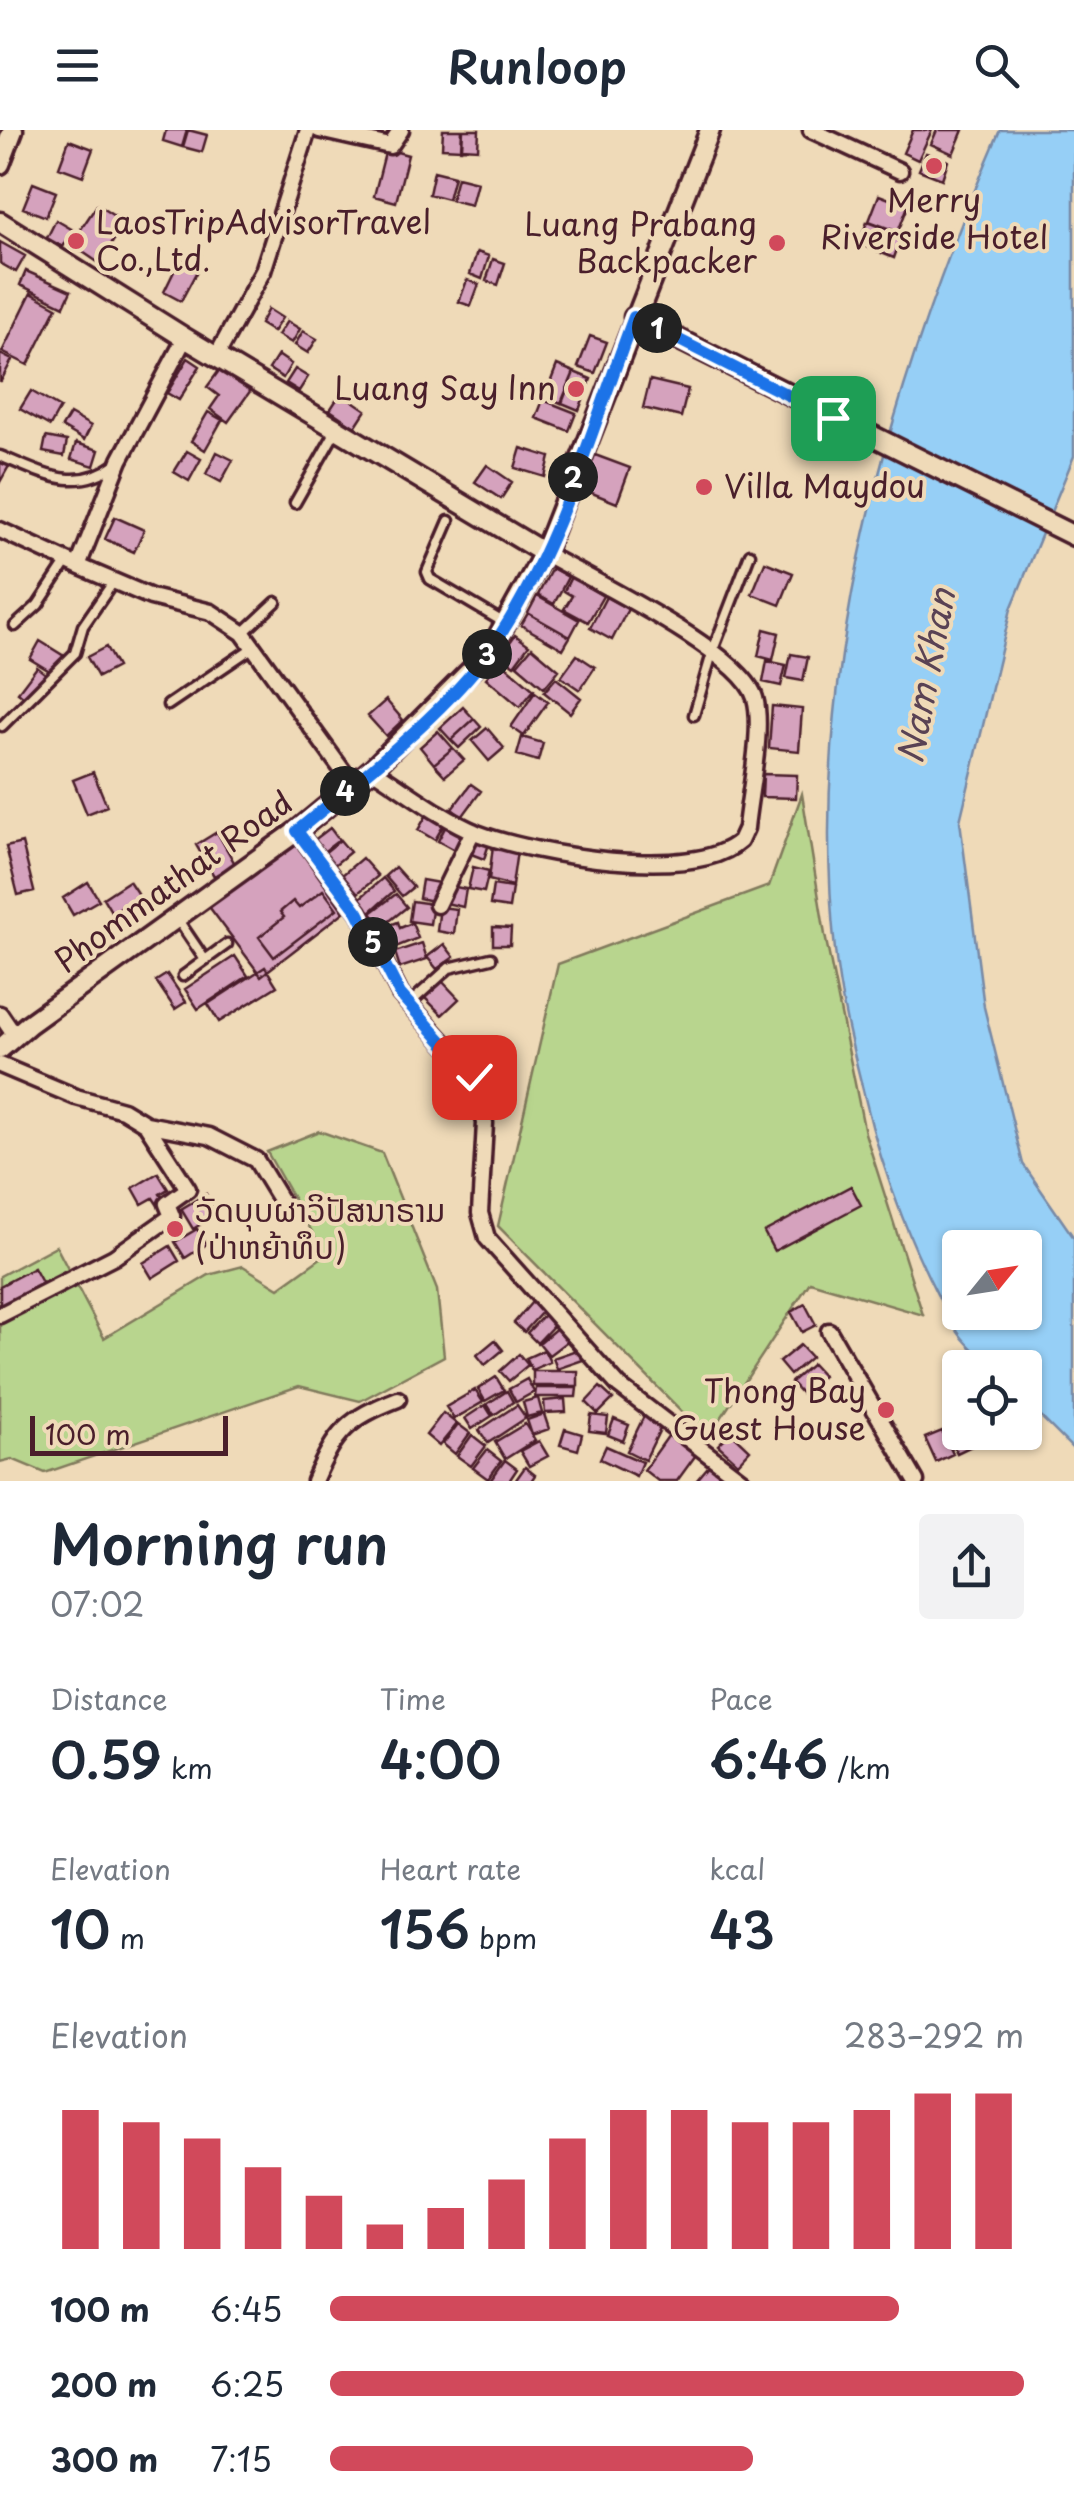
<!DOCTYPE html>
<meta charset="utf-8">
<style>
body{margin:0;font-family:"Playpen Sans","Noto Sans Lao",sans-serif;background:#f2f2f3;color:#1f2937;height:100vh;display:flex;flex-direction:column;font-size:38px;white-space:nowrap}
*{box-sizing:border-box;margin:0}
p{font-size:32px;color:#747a83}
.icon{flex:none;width:55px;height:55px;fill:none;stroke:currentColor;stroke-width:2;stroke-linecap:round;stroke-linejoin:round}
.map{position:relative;height:1351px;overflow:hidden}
.sheet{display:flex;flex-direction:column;background:#fff;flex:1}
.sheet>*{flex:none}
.needle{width:65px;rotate:60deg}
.fabs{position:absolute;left:942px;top:1100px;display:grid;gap:20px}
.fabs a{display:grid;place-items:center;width:100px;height:100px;border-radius:10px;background:#fff;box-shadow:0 2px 8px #0004;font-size:50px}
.scale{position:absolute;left:30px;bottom:25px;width:198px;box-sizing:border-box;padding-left:10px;border:5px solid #4a1f2b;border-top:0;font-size:28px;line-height:35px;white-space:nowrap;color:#4a1f2b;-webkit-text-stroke:8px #efdab8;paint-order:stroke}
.pin{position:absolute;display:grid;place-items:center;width:85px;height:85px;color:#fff;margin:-42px;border-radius:20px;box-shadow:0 5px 15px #0006}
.km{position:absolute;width:50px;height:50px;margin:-25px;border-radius:50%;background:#222;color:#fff;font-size:28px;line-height:50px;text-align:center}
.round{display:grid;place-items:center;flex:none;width:105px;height:105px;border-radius:10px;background:#f2f2f3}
.summary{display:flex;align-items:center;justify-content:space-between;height:170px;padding:0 50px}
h1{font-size:55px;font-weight:600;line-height:75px}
.metrics{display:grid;grid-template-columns:repeat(3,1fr);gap:15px;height:170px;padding:10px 50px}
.metrics div{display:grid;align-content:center}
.metrics b{font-size:50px;font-weight:600}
.metrics small{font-size:28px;font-weight:400}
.metrics p{font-size:28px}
.chart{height:280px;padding:20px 50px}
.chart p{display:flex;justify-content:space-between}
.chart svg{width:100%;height:180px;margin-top:10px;stroke:#d1495b;stroke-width:6}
ul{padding:0 50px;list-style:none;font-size:32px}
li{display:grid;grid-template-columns:160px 120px 1fr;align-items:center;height:75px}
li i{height:25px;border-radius:12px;background:#d1495b}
header{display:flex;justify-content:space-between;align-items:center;height:130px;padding:0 50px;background:#fff;font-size:45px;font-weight:600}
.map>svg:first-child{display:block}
</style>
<header><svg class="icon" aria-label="menu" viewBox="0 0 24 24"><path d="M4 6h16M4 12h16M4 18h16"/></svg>Runloop<svg class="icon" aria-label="search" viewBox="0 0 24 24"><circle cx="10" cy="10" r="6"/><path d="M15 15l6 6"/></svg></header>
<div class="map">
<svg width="1074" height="1351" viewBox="0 0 1074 1351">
<rect width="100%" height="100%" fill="#efdab8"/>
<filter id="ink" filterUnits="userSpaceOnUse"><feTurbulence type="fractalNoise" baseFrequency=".01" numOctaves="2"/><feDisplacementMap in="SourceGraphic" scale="20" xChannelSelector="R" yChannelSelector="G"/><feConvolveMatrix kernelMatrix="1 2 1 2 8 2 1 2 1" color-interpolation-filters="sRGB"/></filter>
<g filter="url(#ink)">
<path fill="#b8d58e" stroke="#817a5c" stroke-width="2.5" d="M802 664 825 805 865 1003 923 1185 810 1152 708 1308 498 1096 558 834 769 756Z
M319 1001 382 1023 437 1160 444 1226 360 1271 299 1256 45 1343 12 1329 0 1332V1146L56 1116 104 1208 209 1145 243 1136 279 1158 325 1125 267 1022Z"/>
<path fill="#96cff6" stroke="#7889a5" stroke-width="2.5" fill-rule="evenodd" d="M1000 0H1074V326L1011 479 960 691 984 877 1023 1034 1074 1108V1320L1025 1271V1238L992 1237C980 1226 964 1213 956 1199 916 1130 883 1046 865 968 853 920 840 870 835 820 805 539 890 256 1000 0ZM960 1118H1025V1182H960Z"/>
<path fill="#d5a2bd" stroke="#4a1f2b" stroke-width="2.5" d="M166 0H187L182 17 163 11Z
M188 0 207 5 202 22 183 17Z
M443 0H462L461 19 442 18Z
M463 0H479L478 19 462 18Z
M913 0H932L918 30 903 23Z
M937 0H963L953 24 931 14Z
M69 10 93 19 83 46 59 37Z
M386 19 408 25 396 72 374 66Z
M926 23 948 31 942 49 919 40Z
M434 41 454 46 448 69 429 64Z
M457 47 477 52 471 75 451 70Z
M33 53 56 62 46 87 23 78Z
M879 65 908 76 898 102 869 91Z
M97 75 125 93 99 133 71 114Z
M56 90 73 100 63 117 47 108Z
M867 92 902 105 894 128 859 114Z
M0 112 25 126 16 142 0 133Z
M477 122 489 126 482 149 470 144Z
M180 129 198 139 181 171 164 162Z
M493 129 505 133 498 155 486 151Z
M26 141 71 161 64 176 20 155Z
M467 150 479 154 471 176 459 172Z
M31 163 57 177 28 235 2 222Z
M268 179 282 188 273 202 260 194Z
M287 191 300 199 292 213 278 205Z
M303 201 317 209 308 223 295 215Z
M590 206 607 212 595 243 578 237Z
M0 224 12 230 1 251H0Z
M278 225 291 234 283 248 269 239Z
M188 228 200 236 179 270 167 263Z
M557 235 574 242 561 273 545 266Z
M221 238 251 260 228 292 210 279 219 266 207 257Z
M295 239 308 247 299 261 286 253Z
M574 242 591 249 579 280 562 273Z
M650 250 688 259 681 287 643 278Z
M31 261 60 278 50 296 20 279Z
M341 263 366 280 355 297 330 280Z
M543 270 576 283 569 301 536 288Z
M208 282 222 290 205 320 191 311Z
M70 284 91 296 84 310 62 297Z
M46 307 67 311 64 326 43 322Z
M76 313 99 320 94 336 71 329Z
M521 318 550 327 545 347 515 338Z
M187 321 201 329 189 351 174 342Z
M217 322 233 330 221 352 206 344Z
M595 325 630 338 617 373 582 359Z
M0 330 9 336 0 352Z
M487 335 512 352 501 369 475 352Z
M115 387 144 400 134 422 105 409Z
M765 432 793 443 780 475 752 464Z
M552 438 568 447 554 474 538 465Z
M571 447 603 466 588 492 564 479 572 466 564 461Z
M537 466 579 490 570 507 528 483Z
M606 467 628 479 612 510 590 498Z
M528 483 570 507 563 519 521 495Z
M764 499 779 503 773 530 758 526Z
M515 505 529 515 514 535 501 525Z
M40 511 64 526 53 543 30 529Z
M106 517 117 537 98 547 87 527Z
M532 517 559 540 544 558 517 535Z
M791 524 808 527 803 551 786 548Z
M577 525 595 537 580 560 561 547Z
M500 531 534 560 520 577 486 548Z
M767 531 786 535 781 556 763 552Z
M37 537 47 545 29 571 18 562Z
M556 548 581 568 570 583 544 562Z
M535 562 548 572 524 606 511 597Z
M386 570 403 590 386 606 368 586Z
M772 576 802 579 799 621 769 618Z
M463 577 474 589 451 610 440 598Z
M474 589 481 597 459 618 451 610Z
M487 598 504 618 489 631 472 611Z
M438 601 453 618 434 634 420 617Z
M522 607 543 613 538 631 517 625Z
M453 618 464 630 445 646 434 634Z
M93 642 107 676 87 684 73 650Z
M763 644 797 645 796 668 762 667Z
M471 654 481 661 462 687 452 679Z
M429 681 446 691 435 710 418 700Z
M448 692 466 702 456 721 438 711Z
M330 698 339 710 322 723 313 711Z
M217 702 235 734 214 746 196 715Z
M473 705 490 711 484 729 466 722Z
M290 706 344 782 261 846 204 770Z
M340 710 350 722 333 736 323 724Z
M22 713 34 761 18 765 6 717Z
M493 715 517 721 512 756 489 750Z
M362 728 378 746 358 763 342 745Z
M395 737 413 757 402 766 385 746Z
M473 737 489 741 484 762 468 759Z
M383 748 394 761 370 782 359 769Z
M422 750 439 753 436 772 419 768Z
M129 751 139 766 112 783 103 768Z
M88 752 99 770 73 785 63 768Z
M493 755 512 758 509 778 490 775Z
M450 756 466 759 463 777 446 773Z
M323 760 337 779 274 827 259 807 284 787 280 782 293 771 299 778Z
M396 764 407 777 382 797 371 783Z
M412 771 433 774 430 794 409 791Z
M440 777 457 779 454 804 437 801Z
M398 792 400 798 412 793 418 808 391 819 382 798Z
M493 797 511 798 510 815H493Z
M422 813 427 829 400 838 395 822Z
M444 814 454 827 437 839 427 827Z
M235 826 248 846 198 879 185 859Z
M265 837 277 856 219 892 208 874Z
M167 844 186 872 175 879 156 851Z
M441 850 459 869 442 885 424 867Z
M158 1043 168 1059 160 1064 164 1070 157 1074 153 1068 142 1074 133 1058Z
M851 1056 861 1075 774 1121 764 1102Z
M206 1064 217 1084 193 1099 181 1079Z
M197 1099 207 1114 185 1128 175 1112Z
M170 1116 179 1131 152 1148 143 1133Z
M34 1138 45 1158 0 1181V1156Z
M532 1172 542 1182 524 1202 514 1193Z
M805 1174 816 1195 802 1202 791 1182Z
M545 1184 555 1194 537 1213 527 1203Z
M559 1196 570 1209 549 1225 539 1213Z
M495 1210 503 1220 485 1235 477 1225Z
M800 1215 811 1227 790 1245 779 1232Z
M579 1219 583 1230 557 1239 553 1228Z
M544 1220 550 1232 532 1240 526 1228Z
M519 1224 528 1235 509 1251 500 1241Z
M812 1234 823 1246 802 1264 791 1252Z
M533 1241H578V1256H533Z
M496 1247 504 1260 485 1271 478 1259Z
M527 1249 534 1262 516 1272 509 1259Z
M600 1257 613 1269 598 1284 586 1272Z
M536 1258H577L576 1267H535Z
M475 1260 483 1272 454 1289 446 1277Z
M507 1261 513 1272 494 1285 487 1274Z
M538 1268 542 1283 527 1287 523 1272Z
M565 1269 566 1282 545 1283 544 1271Z
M485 1275 492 1286 472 1299 465 1288Z
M517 1275 526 1288 488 1313 479 1300Z
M443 1283 457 1294 439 1316 426 1305Z
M544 1284 549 1299 532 1305 527 1290Z
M591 1285 608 1287 606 1303 589 1301Z
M644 1286 662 1295 645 1330 627 1321Z
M614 1289 629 1295 623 1311 608 1305Z
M960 1293V1302H968L974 1315 957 1323 946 1300Z
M458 1294 470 1303 455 1324 443 1314Z
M525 1294 535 1310 505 1329 495 1312Z
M565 1299 582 1304 578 1320 560 1315Z
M942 1301 953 1324 936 1332 925 1308Z
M671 1302 698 1322 677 1351H658L644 1340Z
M731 1302 750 1320 738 1333 718 1315Z
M472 1305 486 1316 471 1336 457 1326Z
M539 1311 548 1326 529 1336 520 1321Z
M606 1316 642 1332 636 1346 600 1329Z
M487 1320 501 1331 488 1349 473 1338Z
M505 1330 517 1339 509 1351H490Z
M712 1332 736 1351H696Z
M525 1337 535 1345 531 1351H515Z"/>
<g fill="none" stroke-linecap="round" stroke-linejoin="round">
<defs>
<path id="service" d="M0 326C43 343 75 364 116 334
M295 373 337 299
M449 391 427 442 430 449 503 492
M15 496 38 475 67 431
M243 503 276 472
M168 575 255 516
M694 585 713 520 750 424
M2 596 75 523 83 496 114 451
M178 790 205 830
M183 846 227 814
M409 874 449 838 491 828"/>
<path id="minor" d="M319 0 390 16 401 0
M811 0 900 41
M185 208 120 330 78 436 151 467 211 482 243 503 353 655
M216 227 263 141 308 0
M0 400 78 436
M372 639C405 660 441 688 477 703 532 724 694 753 740 711L746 698C749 664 764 599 755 568 742 522 589 449 544 423
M297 701 359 782 400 864 475 947 485 993 480 1083 487 1108 619 1256 743 1351
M437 775 473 701
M0 884 15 906
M0 935 76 967 123 980 146 994 188 1059 167 1074 172 1086 114 1127 0 1185
M146 994 209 1006 256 1030 281 1071
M829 1201 916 1351
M314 1351C336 1301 347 1289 398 1269"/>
<path id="tertiary" d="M0 34 13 0
M0 92 185 208 544 423
M634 187 1074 406
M0 919 29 894 297 701 372 639 490 521 544 423 710 0"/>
</defs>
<use href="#service" stroke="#4a1f2b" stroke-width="15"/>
<use href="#minor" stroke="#4a1f2b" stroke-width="21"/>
<use href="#tertiary" stroke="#4a1f2b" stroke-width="25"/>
<use href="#service" stroke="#efdab8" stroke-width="8"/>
<use href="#minor" stroke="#efdab8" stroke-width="14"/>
<use href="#tertiary" stroke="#efdab8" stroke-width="18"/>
</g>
</g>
<g fill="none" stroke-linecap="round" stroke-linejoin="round" filter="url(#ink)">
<defs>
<path id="route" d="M474 947 400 864 358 782 297 701C356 652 449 580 492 517 558 423 593 294 634 187L833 288"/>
</defs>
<use href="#route" stroke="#fff" stroke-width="20"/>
<use href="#route" stroke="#1a73e8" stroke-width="12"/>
</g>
<g fill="#d1495b" stroke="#efdab8" stroke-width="4">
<circle cx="934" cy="36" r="10"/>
<circle cx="76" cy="111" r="10"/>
<circle cx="777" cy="113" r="10"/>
<circle cx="576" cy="259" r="10"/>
<circle cx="704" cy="357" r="10"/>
<circle cx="175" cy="1099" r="10"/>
<circle cx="886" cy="1280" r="10"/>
</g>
<g text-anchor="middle" stroke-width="8" stroke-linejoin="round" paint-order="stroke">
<g font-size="32" fill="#4a1f2b" stroke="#efdab8" text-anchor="start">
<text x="934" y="82" text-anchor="middle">Merry<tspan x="934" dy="37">Riverside Hotel</tspan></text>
<text x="96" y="104">LaosTripAdvisorTravel<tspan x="96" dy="37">Co.,Ltd.</tspan></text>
<text x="757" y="106" text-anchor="end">Luang Prabang<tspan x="757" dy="37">Backpacker</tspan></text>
<text x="556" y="270" text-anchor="end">Luang Say Inn</text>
<text x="724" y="368">Villa Maydou</text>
<text x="195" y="1092">ວັດບຸບຜາວິປັສນາຣາມ<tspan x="195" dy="37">(ປ່າຫຍ້າທຶບ)</tspan></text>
<text x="866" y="1273" text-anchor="end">Thong Bay<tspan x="866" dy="37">Guest House</tspan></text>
</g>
<g font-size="32" fill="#4a1f2b" stroke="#efdab8">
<text transform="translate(174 752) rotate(-36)" y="11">Phommathat Road</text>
</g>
<g font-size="35" font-style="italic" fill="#594254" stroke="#efdab8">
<text transform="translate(927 546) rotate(-79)" y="12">Nam Khan</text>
</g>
</g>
</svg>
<div class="fabs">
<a><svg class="needle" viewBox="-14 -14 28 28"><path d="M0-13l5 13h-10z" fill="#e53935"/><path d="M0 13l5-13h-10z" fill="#747a83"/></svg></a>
<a><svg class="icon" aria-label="locate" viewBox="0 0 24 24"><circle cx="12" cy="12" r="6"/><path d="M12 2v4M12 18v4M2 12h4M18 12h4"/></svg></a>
</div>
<div class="scale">100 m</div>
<div class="pin" style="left:833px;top:288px;background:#1e9e55"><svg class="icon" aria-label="arrive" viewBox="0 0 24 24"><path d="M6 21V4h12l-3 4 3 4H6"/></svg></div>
<div class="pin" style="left:474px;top:947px;background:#d93025"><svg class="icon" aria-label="check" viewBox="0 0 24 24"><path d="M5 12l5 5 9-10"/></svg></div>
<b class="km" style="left:657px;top:198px">1</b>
<b class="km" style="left:573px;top:347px">2</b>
<b class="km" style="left:487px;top:524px">3</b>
<b class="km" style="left:345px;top:661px">4</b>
<b class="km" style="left:373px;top:812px">5</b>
</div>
<section class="sheet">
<div class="summary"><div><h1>Morning run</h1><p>07:02</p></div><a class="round"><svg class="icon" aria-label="share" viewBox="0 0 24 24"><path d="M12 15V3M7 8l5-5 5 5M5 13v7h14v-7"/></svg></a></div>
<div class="metrics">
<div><p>Distance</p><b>0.59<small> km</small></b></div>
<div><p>Time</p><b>4:00</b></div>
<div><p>Pace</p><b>6:46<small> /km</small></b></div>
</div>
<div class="metrics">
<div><p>Elevation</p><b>10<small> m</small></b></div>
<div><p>Heart rate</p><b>156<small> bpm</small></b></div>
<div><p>kcal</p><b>43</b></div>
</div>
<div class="chart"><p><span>Elevation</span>283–292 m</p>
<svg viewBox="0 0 160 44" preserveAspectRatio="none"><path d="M5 44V10M15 44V13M25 44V17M35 44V24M45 44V31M55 44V38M65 44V34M75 44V27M85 44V17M95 44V10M105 44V10M115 44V13M125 44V13M135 44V10M145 44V6M155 44V6"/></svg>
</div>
<ul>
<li><b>100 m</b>6:45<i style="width:82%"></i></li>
<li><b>200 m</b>6:25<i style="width:100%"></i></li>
<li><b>300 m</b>7:15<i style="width:61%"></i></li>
</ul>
</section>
